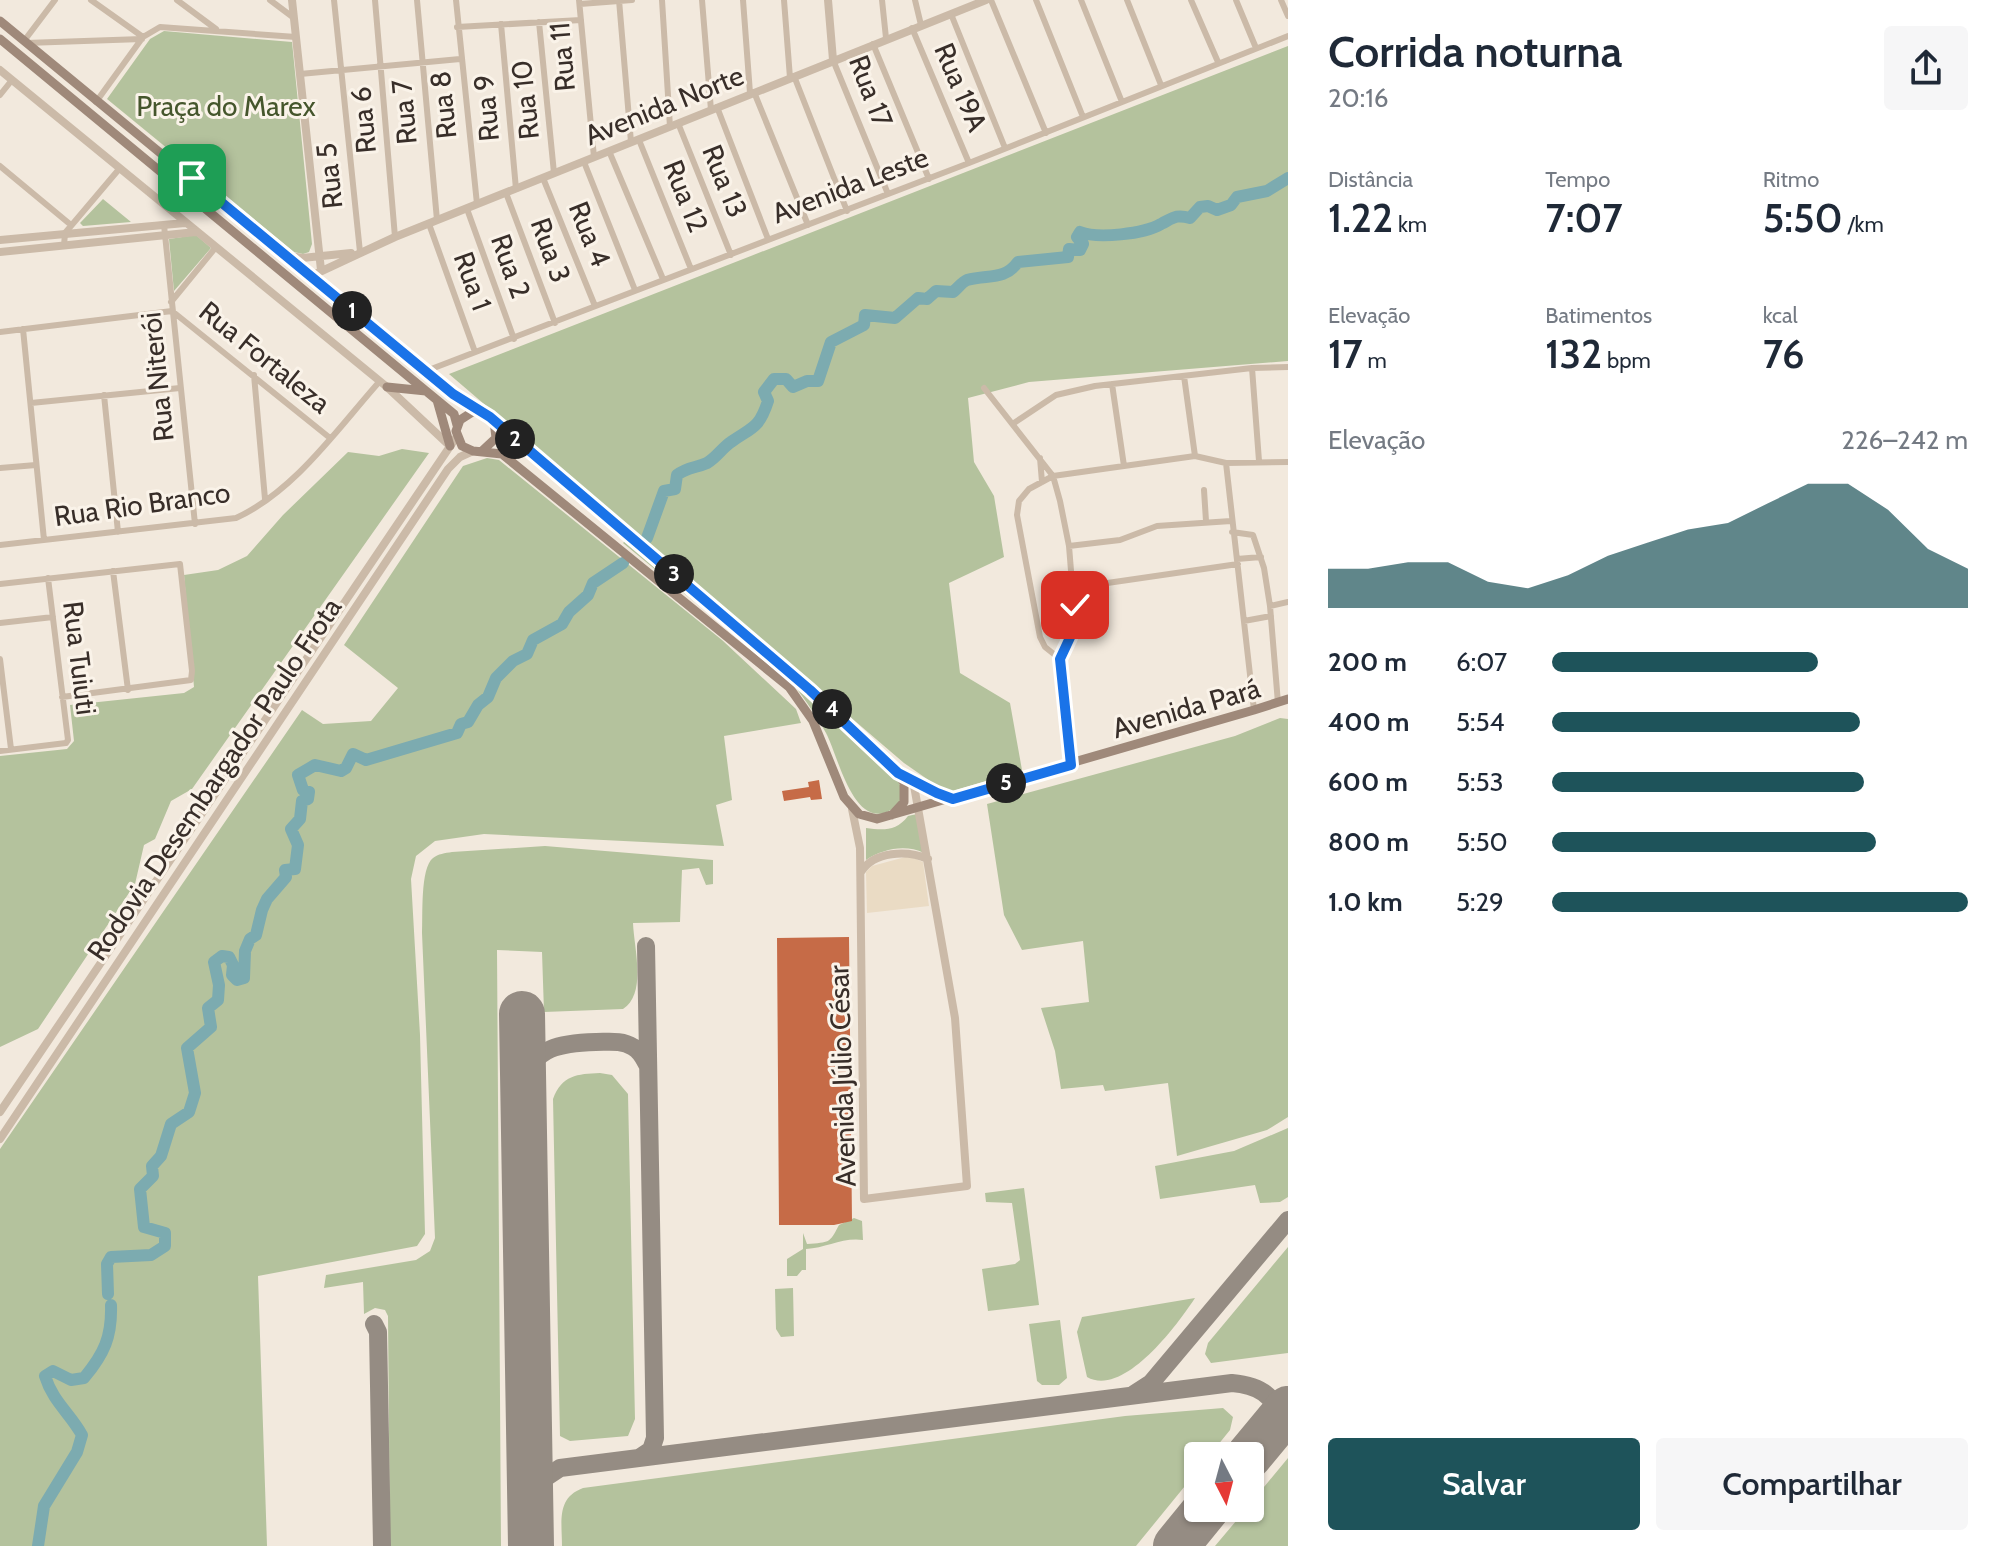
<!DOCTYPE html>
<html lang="pt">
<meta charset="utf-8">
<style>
body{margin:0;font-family:Cabin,sans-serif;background:#f6f6f7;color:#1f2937;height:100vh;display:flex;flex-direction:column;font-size:30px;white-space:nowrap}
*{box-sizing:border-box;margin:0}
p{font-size:26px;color:#747a83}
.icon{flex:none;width:44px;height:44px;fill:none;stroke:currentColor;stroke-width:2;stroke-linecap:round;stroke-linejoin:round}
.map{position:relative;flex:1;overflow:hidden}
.panel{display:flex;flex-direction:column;background:#fff;width:720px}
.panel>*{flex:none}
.needle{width:52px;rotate:174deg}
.controls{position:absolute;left:1184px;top:1442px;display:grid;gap:16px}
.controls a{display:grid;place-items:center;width:80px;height:80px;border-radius:8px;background:#fff;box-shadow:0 2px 6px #0004;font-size:40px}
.pin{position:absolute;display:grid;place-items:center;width:68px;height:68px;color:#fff;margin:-34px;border-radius:16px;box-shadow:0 4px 12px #0006}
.km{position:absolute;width:40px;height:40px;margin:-20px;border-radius:50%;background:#222;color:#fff;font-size:22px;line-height:40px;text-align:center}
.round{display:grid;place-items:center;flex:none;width:84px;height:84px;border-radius:8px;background:#f6f6f7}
.headline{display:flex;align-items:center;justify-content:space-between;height:136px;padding:0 40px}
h1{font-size:44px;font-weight:600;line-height:60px}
.stats{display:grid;grid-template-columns:repeat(3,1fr);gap:12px;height:136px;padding:8px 40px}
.stats div{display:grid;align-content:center}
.stats b{font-size:40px;font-weight:600}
.stats small{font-size:22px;font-weight:400}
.stats p{font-size:22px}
.chart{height:224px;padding:16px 40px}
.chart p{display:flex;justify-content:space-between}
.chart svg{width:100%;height:144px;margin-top:8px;fill:#1e535a;opacity:.7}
.primary-button{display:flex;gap:16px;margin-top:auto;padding:16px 40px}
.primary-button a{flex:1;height:92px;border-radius:8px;background:#1e535a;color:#fff;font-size:32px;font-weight:600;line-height:92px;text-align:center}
.primary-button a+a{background:#f6f6f7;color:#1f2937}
ul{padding:0 40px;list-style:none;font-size:26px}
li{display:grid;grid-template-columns:128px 96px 1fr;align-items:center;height:60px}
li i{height:20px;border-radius:10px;background:#1e535a}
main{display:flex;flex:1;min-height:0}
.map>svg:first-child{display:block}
</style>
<main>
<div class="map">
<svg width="1288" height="1546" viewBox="0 0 1288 1546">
<rect width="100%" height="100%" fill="#f2e9dd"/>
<path fill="#b4c29d" d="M164 31 292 42 312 244 309 252 303 254 294 252 107 99 150 39Z
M1288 46V361L1029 382 968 398 974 462 994 496 1004 557 949 583 960 673 1010 703 1022 770 953 791 940 788 904 763 449 374Z
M103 199 131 222 83 226 80 223Z
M196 235 211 248 174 291 169 239Z
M402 449 429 453 192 789 171 801 155 839 144 845 135 884 38 1029 0 1047V756L67 749 74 741 70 705 184 693 194 687 184 575 218 570 247 556 283 515 348 452 379 456Z
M487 458 499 460 722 640 796 709 801 723 724 736 732 800 716 805 724 846 484 834 435 841 416 856 411 879 420 1035 425 1234 417 1246 258 1276 267 1546H0V1149L302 710 323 724 371 721 398 688 344 645 463 466Z
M627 539 784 671 781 673 623 543Z
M788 674 896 776 901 787 900 803C856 844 839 757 826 733 815 713 801 694 787 676Z
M1280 718 1288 719V1117L1267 1130 1177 1156 1168 1083 1105 1091 1103 1085 1061 1089 1055 1051 1041 1008 1089 1002 1083 941 1022 950 1004 915 987 804 1235 736Z
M917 814 924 853C905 844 883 849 866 860V828C882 830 896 832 908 816Z
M545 846 713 860V884L706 885 699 868 682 870 680 922 633 923C634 948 647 994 623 1009L544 1012 542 952 497 950 501 1546H390L388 1316 385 1310 375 1308 364 1314 363 1282 324 1288 326 1275 416 1260 430 1251 435 1238 422 933C423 916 420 868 433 858 438 854 445 853 452 852Z
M600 1073 612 1075 628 1094 635 1419 628 1436 570 1441 560 1436 553 1099C562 1075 577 1074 600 1073Z
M1288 1128V1197L1280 1202 1260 1203 1255 1185 1160 1199 1155 1166 1234 1151Z
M1024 1188 1039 1305 988 1311 982 1269 1015 1264 1020 1260 1012 1203 986 1202 985 1193Z
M854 1218 862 1221 863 1240C843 1237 826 1248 806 1249V1270H802L797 1276H787V1259L803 1249V1233L807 1244C830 1242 829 1244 839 1225Z
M1288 1247V1353L1211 1363 1205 1354 1208 1343Z
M793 1288 794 1336 781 1337 776 1329 775 1289Z
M1195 1298C1178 1324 1124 1398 1087 1377L1077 1332 1082 1317Z
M1060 1320 1067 1378 1059 1385H1042L1037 1381 1029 1324Z
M1223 1408 1233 1417 1230 1430 1209 1456H1198V1470L1136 1546H562C562 1522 556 1498 583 1488L1125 1416Z
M1288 1458V1546H1215L1247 1508H1250V1504Z"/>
<path fill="#eadbc4" d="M909 856 923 862 929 906 867 913 866 872 872 866Z"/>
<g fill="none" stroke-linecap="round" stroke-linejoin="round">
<path stroke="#7cabb0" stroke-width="12" d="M647 538 664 491 675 489 677 475C687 467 696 468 707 463 717 457 722 448 731 442 752 427 759 429 768 401L764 392 774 379H786L793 387 807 381H818L831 342 864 325 865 315 895 318 918 298 927 299 936 291 953 292C958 288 962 282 967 280 988 274 1004 281 1018 262L1068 257 1069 249 1080 250 1083 244 1077 237 1080 232C1098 239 1144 234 1161 224 1173 218 1176 214 1190 218L1200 207 1208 206 1217 210 1231 205 1237 197 1267 191 1288 178
M108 1294 107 1264 111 1257 151 1255 165 1246V1233L144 1227 140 1189 153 1176 152 1166 161 1156 171 1124 189 1112 195 1093 187 1048 211 1027 208 1008 218 1000 219 985 214 962 222 956 229 957 233 965 232 975 237 980 244 978 245 951 250 939 256 935 262 910 267 899 286 877 285 870 295 869 298 845 291 829 300 819 302 801 308 799 309 792 303 790 298 775 315 765 341 771 346 768 353 754 366 760 457 733 461 724 468 722 478 705 488 697 496 678 513 661 527 654 533 640 562 624 569 612 588 595 593 583 623 563
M38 1546 44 1506 77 1452 82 1435C70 1413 53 1402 45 1376L53 1371 71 1380 84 1378C104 1354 112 1337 111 1305"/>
<path stroke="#958c83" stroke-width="18" d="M523 1084C533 1046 562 1043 596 1042 609 1042 622 1040 633 1047 641 1051 644 1059 648 1066
M374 1324 378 1332 382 1546
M1134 1394 1151 1383 1288 1220
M639 1458 651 1450 655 1438 646 946
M530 1498 542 1480 560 1468 1232 1383C1256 1385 1276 1394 1279 1420"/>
<path stroke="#958c83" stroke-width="46" d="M522 1014 531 1546
M1249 1456 1288 1409
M1176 1546 1207 1508"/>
</g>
<path fill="#c66b47" d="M819 780 822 799 811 800 810 797 784 801 782 791 809 787 808 782Z
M849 937 852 1221 834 1225H779L777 938Z"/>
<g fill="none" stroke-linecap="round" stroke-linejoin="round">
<path stroke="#cbbaa8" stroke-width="6" d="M91 0 143 37
M177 0 216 29
M270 0 294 18
M334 0 360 252
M375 0 395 237
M417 0 437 220
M456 0 477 204
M579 0 594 157
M619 0 631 142
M662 0 670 127
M702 0 711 110
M743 0 750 93
M784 0 790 78
M882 0 886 38
M915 0 921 25
M991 0 1046 133
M1036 0 1083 117
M1081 0 1122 102
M1127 0 1161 85
M1191 0 1218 62
M1236 0 1256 48
M1281 0 1288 16
M580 4 632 0
M951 14 1005 148
M539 22 554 173
M501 24 516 189
M457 27 581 20
M912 28 969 163
M24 41 55 0
M26 43 142 39
M873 44 929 179
M833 60 888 194
M300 74 460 59
M794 76 847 211
M754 92 808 225
M0 95 12 80
M96 102 143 37 160 27 296 37
M717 107 768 239
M678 123 731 255
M639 140 691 269
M609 151 663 279
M584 162 635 290
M0 166 71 225
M543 178 595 306
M506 193 555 323
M467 209 514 339
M429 224 475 352
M164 225 195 524
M64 246 65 233 120 168
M171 302 216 247
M23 329 44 540
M0 332 172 311 330 438
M1252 368 1259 461
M426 371 969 163 1288 36
M254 375 265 499
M1184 376 1195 456
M1112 384 1124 466
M984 388 1053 476 1060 501 1069 546 1075 620 1071 638 1060 659 1071 765
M104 395 118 532
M31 403 180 388
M1014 423 1056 395 1095 386 1252 368 1288 367
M1040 458 1042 482
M1226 463 1254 710
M0 468 36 465
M1204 490 1206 521
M1232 532 1253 535 1264 568 1270 606 1278 703
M0 545 236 518C295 491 338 428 380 381
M1069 546 1120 540 1157 526 1231 521
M1237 559 1261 557
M113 571 128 690
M0 584 180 564 192 671 191 680 62 697
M1073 588 1238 564
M1270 606 1288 602
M1244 621 1271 616
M0 623 53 617
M0 659 11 749
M1060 659 1045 647 1040 637 1017 515 1019 501 1029 489 1053 476 1195 456 1226 463 1288 462
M0 751 66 743 68 740 48 578"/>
<path stroke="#cbbaa8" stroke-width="8" d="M292 0 321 270
M828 0 833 60
M0 70 387 387 450 446
M0 240 185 223
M0 252 196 232
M285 255 302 258 351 253
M311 276 395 237 986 0
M852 809 860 848 864 1199 967 1186 955 1018 913 780
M861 872C874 851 907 850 928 859
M0 1112 457 436
M0 1139 448 469 460 457 473 451"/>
<path stroke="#9f897a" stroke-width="9" d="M0 21 453 394 480 412
M0 39 426 391 454 414 457 425
M387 387 426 391
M437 400 450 446
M482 451 496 438 494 421
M953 799 898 773 810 690 490 417 474 411 460 420 456 431 462 446 473 451 502 454 789 687 813 721 844 797 859 814 877 819 1254 710 1288 699
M892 815 904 802V783L898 773"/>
</g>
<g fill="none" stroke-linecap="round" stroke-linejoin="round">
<defs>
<path id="route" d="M192 178 453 394 490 417 810 690 898 773 937 793 953 799 1071 765 1060 659 1074 629 1075 605"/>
</defs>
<use href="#route" stroke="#fff" stroke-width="16"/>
<use href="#route" stroke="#1a73e8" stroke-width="10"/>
</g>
<g text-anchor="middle" stroke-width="6" stroke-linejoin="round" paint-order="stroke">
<g font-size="28" fill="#382e29" stroke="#faf3e9">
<text transform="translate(562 57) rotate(-95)" y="10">Rua 11</text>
<text transform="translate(961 87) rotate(67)" y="10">Rua 19A</text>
<text transform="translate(871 91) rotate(69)" y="10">Rua 17</text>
<text transform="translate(525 100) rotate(-96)" y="10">Rua 10</text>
<text transform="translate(443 105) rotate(-96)" y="10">Rua 8</text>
<text transform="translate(664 105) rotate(-22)" y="10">Avenida Norte</text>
<text transform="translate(486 108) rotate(-95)" y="10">Rua 9</text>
<text transform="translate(404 112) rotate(-95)" y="10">Rua 7</text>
<text transform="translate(363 120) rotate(-95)" y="10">Rua 6</text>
<text transform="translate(329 176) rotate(-96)" y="10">Rua 5</text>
<text transform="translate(725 181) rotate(68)" y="10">Rua 13</text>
<text transform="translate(850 185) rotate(-21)" y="10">Avenida Leste</text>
<text transform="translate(686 196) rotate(68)" y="10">Rua 12</text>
<text transform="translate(590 234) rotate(68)" y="10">Rua 4</text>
<text transform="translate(551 250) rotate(70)" y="10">Rua 3</text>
<text transform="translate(511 266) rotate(70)" y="10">Rua 2</text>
<text transform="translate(473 281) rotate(70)" y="10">Rua 1</text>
<text transform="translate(265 357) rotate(39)" y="10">Rua Fortaleza</text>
<text transform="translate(157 377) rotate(-96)" y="10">Rua Niterói</text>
<text transform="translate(142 504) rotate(-8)" y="10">Rua Rio Branco</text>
<text transform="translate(80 658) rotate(83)" y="10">Rua Tuiuti</text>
<text transform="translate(1186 708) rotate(-16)" y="10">Avenida Pará</text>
<text transform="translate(214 779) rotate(-56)" y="10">Rodovia Desembargador Paulo Frota</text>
<text transform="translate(842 1076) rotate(-92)" y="10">Avenida Júlio César</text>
</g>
<g font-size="28" fill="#45562c" stroke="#faf3e9">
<text x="226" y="116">Praça do Marex</text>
</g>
</g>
</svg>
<div class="controls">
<a><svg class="needle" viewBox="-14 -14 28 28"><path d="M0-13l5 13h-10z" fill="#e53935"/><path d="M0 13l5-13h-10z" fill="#747a83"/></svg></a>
</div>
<div class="pin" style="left:192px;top:178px;background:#1e9e55"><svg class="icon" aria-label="arrive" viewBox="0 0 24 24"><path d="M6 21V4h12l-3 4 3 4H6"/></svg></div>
<div class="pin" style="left:1075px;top:605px;background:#d93025"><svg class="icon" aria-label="check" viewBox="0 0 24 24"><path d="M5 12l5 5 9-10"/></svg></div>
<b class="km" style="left:352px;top:311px">1</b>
<b class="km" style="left:515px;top:439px">2</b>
<b class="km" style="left:674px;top:574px">3</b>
<b class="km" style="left:832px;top:709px">4</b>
<b class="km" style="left:1006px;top:783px">5</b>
</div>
<section class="panel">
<div class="headline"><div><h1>Corrida noturna</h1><p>20:16</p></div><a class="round"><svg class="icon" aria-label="share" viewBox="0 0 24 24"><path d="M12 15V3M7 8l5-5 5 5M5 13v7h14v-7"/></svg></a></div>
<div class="stats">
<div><p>Distância</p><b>1.22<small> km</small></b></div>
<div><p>Tempo</p><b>7:07</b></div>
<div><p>Ritmo</p><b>5:50<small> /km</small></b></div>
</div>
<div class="stats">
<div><p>Elevação</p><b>17<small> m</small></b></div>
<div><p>Batimentos</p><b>132<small> bpm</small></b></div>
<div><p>kcal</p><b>76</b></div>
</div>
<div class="chart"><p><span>Elevação</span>226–242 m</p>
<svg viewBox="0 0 160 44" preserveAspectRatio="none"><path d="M0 44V32L10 32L20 30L30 30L40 36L50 38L60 34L70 28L80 24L90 20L100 18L110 12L120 6L130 6L140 14L150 26L160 32V44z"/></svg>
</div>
<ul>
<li><b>200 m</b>6:07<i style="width:64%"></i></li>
<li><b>400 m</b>5:54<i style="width:74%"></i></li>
<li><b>600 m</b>5:53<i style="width:75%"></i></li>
<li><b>800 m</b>5:50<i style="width:78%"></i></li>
<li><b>1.0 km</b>5:29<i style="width:100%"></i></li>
</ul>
<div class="primary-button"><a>Salvar</a><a>Compartilhar</a></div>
</section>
</main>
